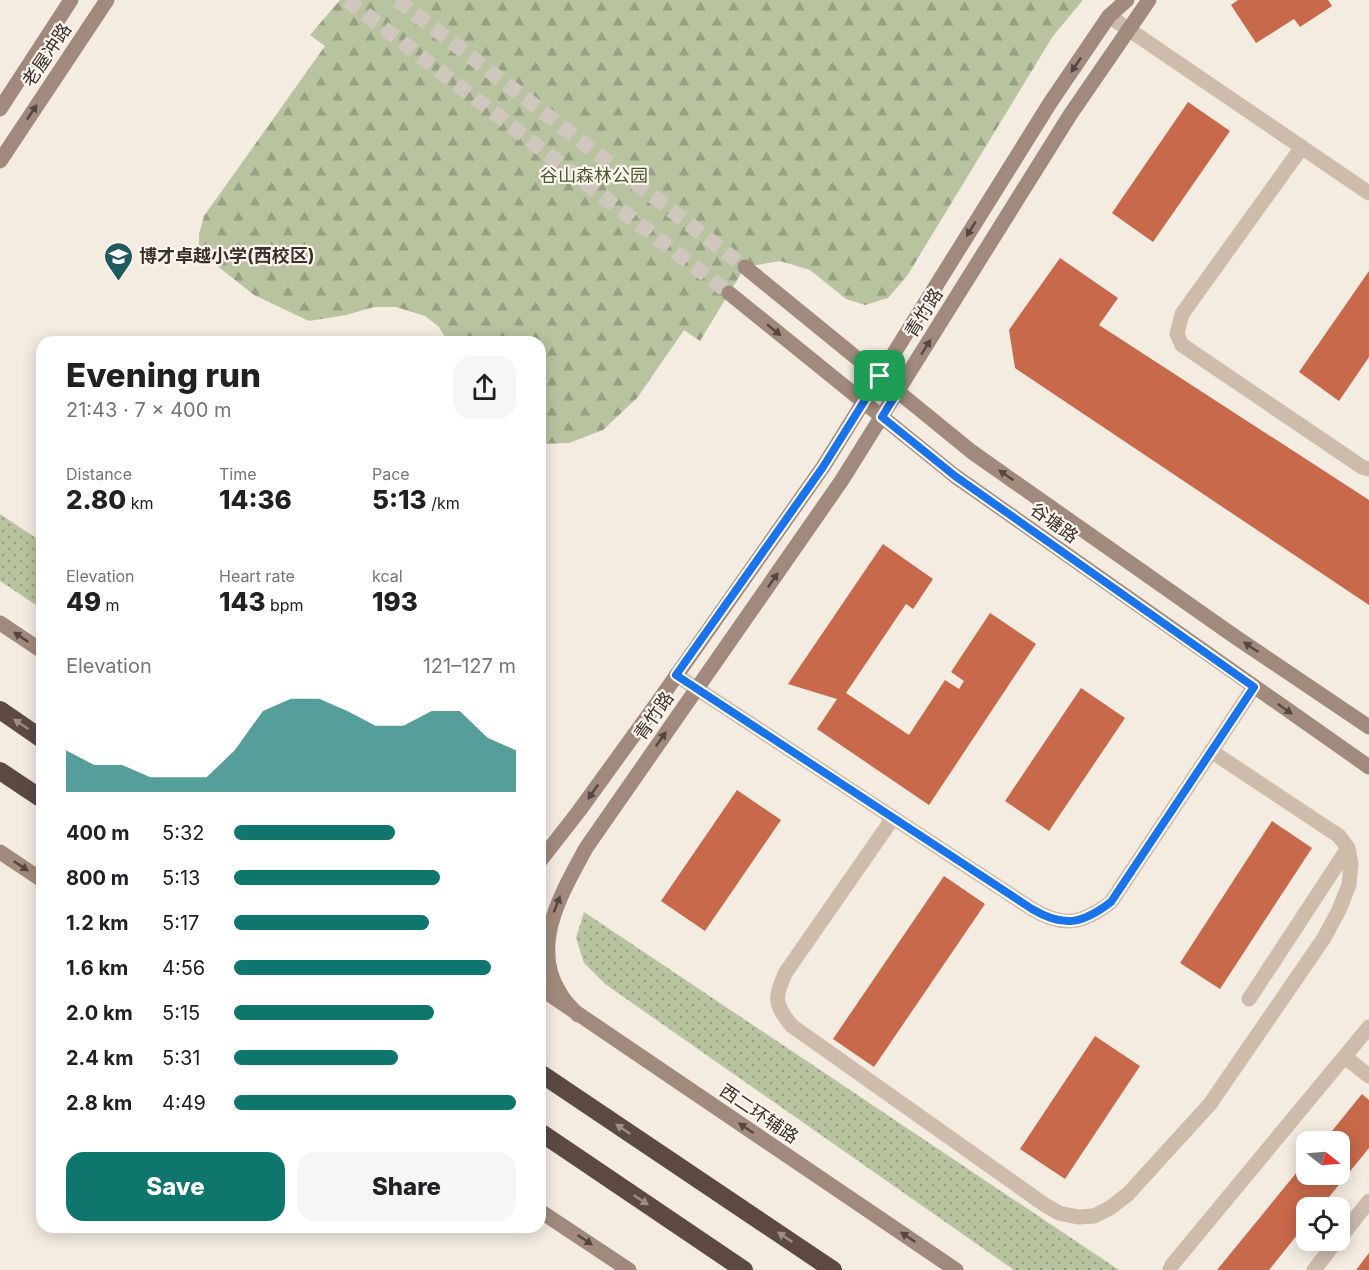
<!DOCTYPE html>
<meta charset="utf-8">
<style>
body{margin:0;font-family:Inter,"Noto Sans SC",sans-serif;background:#f6f6f6;color:#202124;height:100vh;display:flex;flex-direction:column;font-size:22px;white-space:nowrap}
*{box-sizing:border-box;margin:0}
p{font-size:20px;color:#757577}
.icon{flex:none;width:33px;height:33px;fill:none;stroke:currentColor;stroke-width:2;stroke-linecap:round;stroke-linejoin:round}
.map{position:relative;flex:1;overflow:hidden}
.details{position:absolute;left:36px;top:336px;width:510px;height:897px;display:flex;flex-direction:column;background:#fff;border-radius:18px;box-shadow:0 3px 15px #0003}
.details>*{flex:none}
.needle{width:39px;rotate:107deg}
.buttons{position:absolute;left:1296px;top:1131px;display:grid;gap:12px}
.buttons a{display:grid;place-items:center;width:54px;height:54px;border-radius:12px;background:#fff;box-shadow:0 3px 15px #0003;font-size:30px}
.pin{position:absolute;display:grid;place-items:center;width:51px;height:51px;color:#fff;margin:-26px;border-radius:12px;box-shadow:0 3px 9px #0006}
.round{display:grid;place-items:center;flex:none;width:63px;height:63px;border-radius:18px;background:#f6f6f6}
.headline{display:flex;align-items:center;justify-content:space-between;height:102px;padding:0 30px}
h1{font-size:33px;font-weight:800;line-height:45px}
.stats{display:grid;grid-template-columns:repeat(3,1fr);gap:9px;height:102px;padding:6px 30px}
.stats div{display:grid;align-content:center}
.stats b{font-size:26px;font-weight:800}
.stats small{font-size:16px;font-weight:400}
.stats p{font-size:16px}
.chart{height:168px;padding:12px 30px}
.chart p{display:flex;justify-content:space-between}
.chart svg{width:100%;height:108px;margin-top:6px;fill:#0f766e;opacity:.7}
.action{display:flex;gap:12px;margin-top:auto;padding:12px 30px}
.action a{flex:1;height:69px;border-radius:18px;background:#0f766e;color:#fff;font-size:24px;font-weight:800;line-height:69px;text-align:center}
.action a+a{background:#f6f6f6;color:#202124}
ul{padding:0 30px;list-style:none;font-size:20px}
li{display:grid;grid-template-columns:96px 72px 1fr;align-items:center;height:45px}
li i{height:15px;border-radius:8px;background:#0f766e}
.map>svg:first-child{display:block}
</style>
<div class="map">
<svg width="1369" height="1270" viewBox="0 0 1369 1270">
<defs>
<pattern id="forest-firs" width="22" height="20" patternUnits="userSpaceOnUse" patternTransform="scale(1.5)"><rect width="22" height="20" fill="#b8c4a0"/><path d="M5 1l3.5 6h-7zM16 11l3.5 6h-7z" fill="#97a083"/></pattern>
<pattern id="park-dots" width="8" height="8" patternUnits="userSpaceOnUse" patternTransform="scale(1.5)"><rect width="8" height="8" fill="#b8c4a0"/><path d="M2 2h.1M6 6h.1" fill="none" stroke="#97a083" stroke-width="1.8" stroke-linecap="round"/></pattern>
</defs>
<rect width="100%" height="100%" fill="#f4ebe1"/>
<path fill="url(#forest-firs)" d="M340 0H1083L1053 36 907 276 888 298 865 305 846 299 810 270 780 261 745 267 700 341 684 330 637 398 603 430 569 443 540 444V342H448L439 327 425 316 396 307H374L346 315 309 321 254 295 206 257 199 246V234L204 216 325 46 310 35Z"/>
<path fill="url(#park-dots)" d="M0 514 42 542V609L0 581Z
M584 912 1119 1270H1014L605 984 584 963 576 938Z"/>
<path fill="#c8694b" d="M1238 0H1328L1332 6 1300 27 1294 19 1256 43 1231 5Z
M1188 102 1230 131 1153 242 1112 213Z
M1060 258 1118 298 1099 325 1369 500V605L1015 368 1009 330Z
M1369 271V357L1339 401 1299 372Z
M883 544 933 579 913 609 906 604 846 693 909 735 945 680 959 689 964 681 951 672 990 613 1036 644 929 805 817 729 837 699 788 684Z
M1081 688 1125 718 1049 831 1005 801Z
M737 790 781 820 705 931 661 901Z
M1272 821 1312 848 1220 989 1180 963Z
M944 876 985 904 874 1067 833 1039Z
M1095 1036 1140 1066 1065 1179 1020 1149Z
M1362 1094 1369 1100V1148L1320 1208H1306V1224L1269 1270H1217L1306 1161V1174H1340V1142H1323Z
M1369 1253V1270H1356Z"/>
<g fill="none" stroke-linecap="round" stroke-linejoin="round">
<path stroke="#cfc6bd" stroke-width="15" stroke-dasharray="15 8" stroke-linecap="butt" d="M347 0 729 293
M397 0 745 267"/>
<path stroke="#cdbbac" stroke-width="15" d="M1302 147 1182 314 1177 334 1182 345 1362 467 1369 469
M893 818 786 972C774 997 774 1005 792 1026L1045 1205 1059 1213 1078 1217 1094 1216 1110 1208 1128 1194 1210 1104 1324 938 1339 910 1349 885 1351 864 1348 848 1339 836 1211 751
M1249 999 1348 848
M1345 1057 1369 1076
M1170 1270 1172 1265 1369 1027"/>
<path stroke="#cdbbac" stroke-width="15" d="M1109 16 1369 193
M676 675 1032 909C1064 928 1082 924 1111 902L1254 687
M1340 1238 1369 1201
M1314 1270 1337 1240"/>
<path stroke="#a18a7d" stroke-width="15" d="M0 109 71 0
M0 161 107 0
M745 267 972 452 1234 636 1369 727
M729 293 955 476 1369 767
M0 623 42 651
M0 852 42 880
M540 861 579 811 655 706 823 467 1050 103 1109 16 1127 0
M540 988 956 1270
M578 1015C572 1008 564 1001 560 993 529 945 563 891 586 848L842 480 1070 115 1149 0
M540 1211 629 1270"/>
<path stroke="#5c4a42" stroke-width="18" d="M0 710 42 739
M0 771 42 799
M540 1073 833 1270
M540 1132 744 1270"/>
</g>
<defs><path id="oneway-solid" d="M-6-.8H1V-3.2L6.5 0L1 3.2V.8H-6Z" transform="scale(1.5)"/></defs>
<g fill="#544640">
<use href="#oneway-solid" transform="translate(1076 65) rotate(124)"/>
<use href="#oneway-solid" transform="translate(32 112) rotate(-56)"/>
<use href="#oneway-solid" transform="translate(971 229) rotate(122)"/>
<use href="#oneway-solid" transform="translate(774 330) rotate(39)"/>
<use href="#oneway-solid" transform="translate(926 347) rotate(-58)"/>
<use href="#oneway-solid" transform="translate(1006 475) rotate(-145)"/>
<use href="#oneway-solid" transform="translate(773 580) rotate(-55)"/>
<use href="#oneway-solid" transform="translate(21 637) rotate(-146)"/>
<use href="#oneway-solid" transform="translate(1251 647) rotate(-146)"/>
<use href="#oneway-solid" transform="translate(1285 709) rotate(35)"/>
<use href="#oneway-solid" transform="translate(661 739) rotate(-55)"/>
<use href="#oneway-solid" transform="translate(593 792) rotate(125)"/>
<use href="#oneway-solid" transform="translate(21 866) rotate(34)"/>
<use href="#oneway-solid" transform="translate(557 904) rotate(-69)"/>
<use href="#oneway-solid" transform="translate(746 1128) rotate(-146)"/>
<use href="#oneway-solid" transform="translate(908 1237) rotate(-146)"/>
<use href="#oneway-solid" transform="translate(585 1240) rotate(34)"/>
</g>
<g fill="#9c8e87">
<use href="#oneway-solid" transform="translate(21 724) rotate(-146)"/>
<use href="#oneway-solid" transform="translate(623 1129) rotate(-146)"/>
<use href="#oneway-solid" transform="translate(641 1200) rotate(34)"/>
<use href="#oneway-solid" transform="translate(785 1237) rotate(-146)"/>
</g>
<g fill="none" stroke-linecap="round" stroke-linejoin="round">
<defs>
<path id="route" d="M880 376 898 391 882 417 955 476 1254 687 1111 902C1082 924 1064 928 1032 909L676 675 823 467Z"/>
</defs>
<use href="#route" stroke="#fff" stroke-width="12"/>
<use href="#route" stroke="#1a73e8" stroke-width="8"/>
</g>
<defs>
<symbol id="school-pin" viewBox="-11 -11 22 30"><path d="M0 17L-7.5 6A9.5 9.5 0 1 1 7.5 6Z" fill="#1f5a5e" stroke="#fbf5ee"/><path d="M0-5L7-2L0 1L-7-2ZM-4 1L0 2.5L4 1V4Q0 6-4 4Z" fill="#fff"/></symbol>
</defs>
<g fill-rule="evenodd">
<use href="#school-pin" x="102" y="240" width="33" height="45"/>
</g>
<g text-anchor="middle" stroke-width="4.5" stroke-linejoin="round" paint-order="stroke">
<g font-size="18" fill="#3b302b" stroke="#fbf5ee">
<text transform="translate(47 55) rotate(-56)" y="6">老屋冲路</text>
<text transform="translate(924 313) rotate(-58)" y="6">青竹路</text>
<text transform="translate(1054 523) rotate(36)" y="6">谷塘路</text>
<text transform="translate(654 716) rotate(-55)" y="6">青竹路</text>
<text transform="translate(759 1114) rotate(34)" y="6">西二环辅路</text>
</g>
<g font-size="18" fill="#4a5a2e" stroke="#fbf5ee">
<text x="594" y="182">谷山森林公园</text>
</g>
<g font-size="18" font-weight="bold" fill="#3b302b" stroke="#fbf5ee" text-anchor="start">
<text x="139" y="262">博才卓越小学(西校区)</text>
</g>
</g>
</svg>
<div class="buttons">
<a><svg class="needle" viewBox="-14 -14 28 28"><path d="M0-13l5 13h-10z" fill="#e53935"/><path d="M0 13l5-13h-10z" fill="#757577"/></svg></a>
<a><svg class="icon" aria-label="locate" viewBox="0 0 24 24"><circle cx="12" cy="12" r="6"/><path d="M12 2v4M12 18v4M2 12h4M18 12h4"/></svg></a>
</div>
<div class="pin" style="left:880px;top:376px;background:#1e9e55"><svg class="icon" aria-label="arrive" viewBox="0 0 24 24"><path d="M6 21V4h12l-3 4 3 4H6"/></svg></div>
<section class="details">
<div class="headline"><div><h1>Evening run</h1><p>21:43 · 7 × 400 m</p></div><a class="round"><svg class="icon" aria-label="share" viewBox="0 0 24 24"><path d="M12 15V3M7 8l5-5 5 5M5 13v7h14v-7"/></svg></a></div>
<div class="stats">
<div><p>Distance</p><b>2.80<small> km</small></b></div>
<div><p>Time</p><b>14:36</b></div>
<div><p>Pace</p><b>5:13<small> /km</small></b></div>
</div>
<div class="stats">
<div><p>Elevation</p><b>49<small> m</small></b></div>
<div><p>Heart rate</p><b>143<small> bpm</small></b></div>
<div><p>kcal</p><b>193</b></div>
</div>
<div class="chart"><p><span>Elevation</span>121–127 m</p>
<svg viewBox="0 0 160 44" preserveAspectRatio="none"><path d="M0 44V27L10 33L20 33L30 38L40 38L50 38L60 27L70 11L80 6L90 6L100 11L110 17L120 17L130 11L140 11L150 22L160 27V44z"/></svg>
</div>
<ul>
<li><b>400 m</b>5:32<i style="width:57%"></i></li>
<li><b>800 m</b>5:13<i style="width:73%"></i></li>
<li><b>1.2 km</b>5:17<i style="width:69%"></i></li>
<li><b>1.6 km</b>4:56<i style="width:91%"></i></li>
<li><b>2.0 km</b>5:15<i style="width:71%"></i></li>
<li><b>2.4 km</b>5:31<i style="width:58%"></i></li>
<li><b>2.8 km</b>4:49<i style="width:100%"></i></li>
</ul>
<div class="action"><a>Save</a><a>Share</a></div>
</section>
</div>
